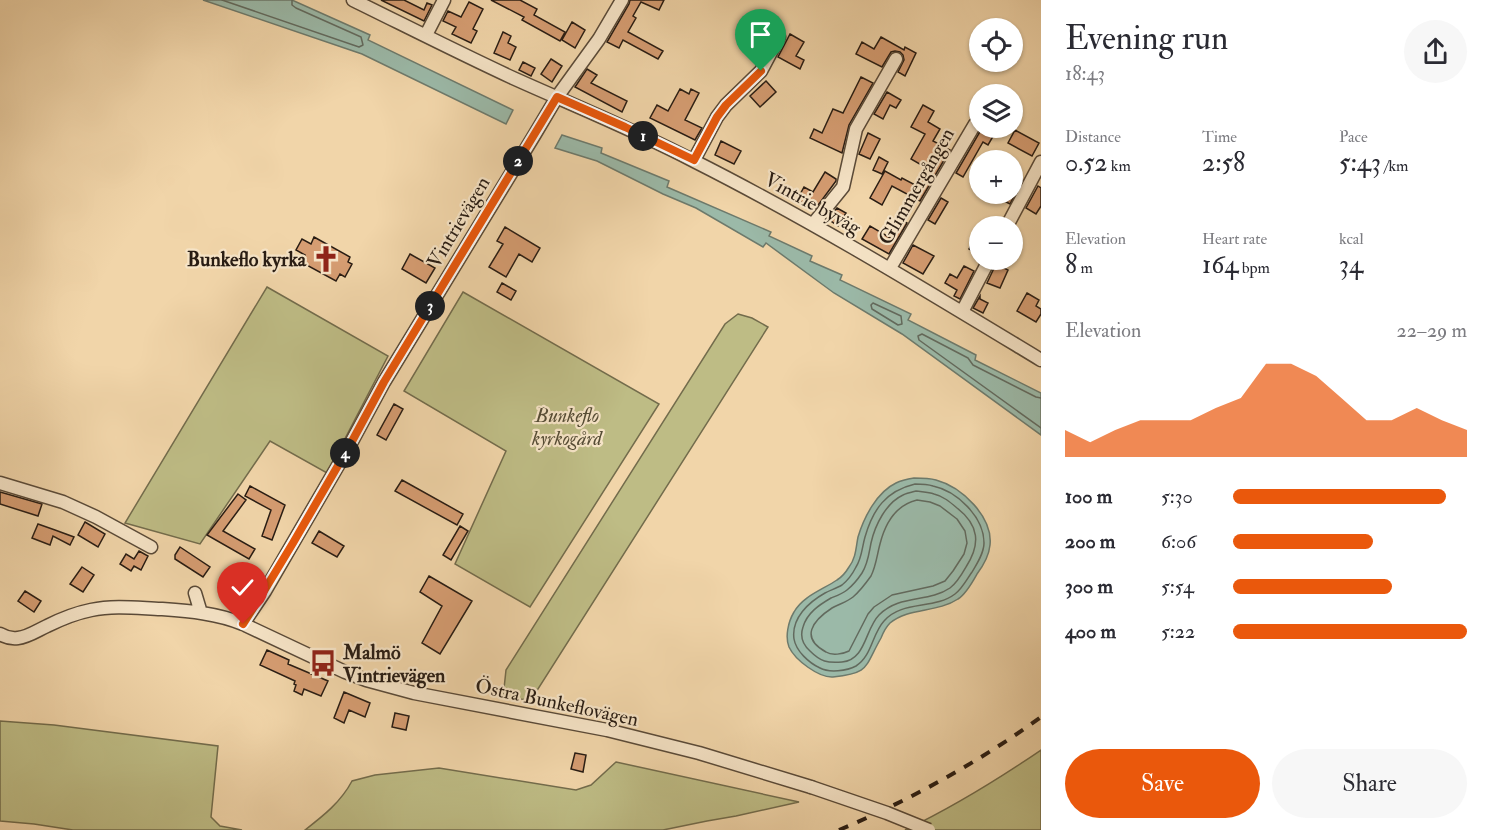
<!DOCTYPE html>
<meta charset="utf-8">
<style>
body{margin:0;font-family:"IM FELL Double Pica",serif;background:#f7f7f7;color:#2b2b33;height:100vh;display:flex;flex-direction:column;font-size:22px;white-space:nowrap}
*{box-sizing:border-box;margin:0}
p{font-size:20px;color:#7c7c81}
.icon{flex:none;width:33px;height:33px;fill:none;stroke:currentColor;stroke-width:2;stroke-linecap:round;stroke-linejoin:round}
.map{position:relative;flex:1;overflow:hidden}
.panel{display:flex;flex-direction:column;background:#fff;width:450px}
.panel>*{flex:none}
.controls{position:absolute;left:969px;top:18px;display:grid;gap:12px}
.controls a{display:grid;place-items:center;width:54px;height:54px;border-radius:50%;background:#fff;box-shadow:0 2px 4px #0004;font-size:30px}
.pin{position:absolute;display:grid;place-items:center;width:51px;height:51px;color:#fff;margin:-62px -26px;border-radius:50% 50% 50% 0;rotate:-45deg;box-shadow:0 0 6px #0007}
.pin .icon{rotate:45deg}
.km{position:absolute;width:30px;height:30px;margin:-15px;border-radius:50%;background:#222;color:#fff;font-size:16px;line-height:30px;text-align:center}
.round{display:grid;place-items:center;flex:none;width:63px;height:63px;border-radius:32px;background:#f7f7f7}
.summary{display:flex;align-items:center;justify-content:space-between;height:102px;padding:0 24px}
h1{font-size:33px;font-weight:600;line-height:45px}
.stats{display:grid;grid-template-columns:repeat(3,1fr);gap:9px;height:102px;padding:6px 24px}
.stats div{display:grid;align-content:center}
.stats b{font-size:26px;font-weight:600}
.stats small{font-size:16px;font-weight:400}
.stats p{font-size:16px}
.chart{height:168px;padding:12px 24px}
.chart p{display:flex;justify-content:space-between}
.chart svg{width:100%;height:108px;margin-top:6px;fill:#ea580c;opacity:.7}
.button{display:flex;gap:12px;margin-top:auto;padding:12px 24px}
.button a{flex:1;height:69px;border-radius:36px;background:#ea580c;color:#fff;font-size:24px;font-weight:600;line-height:69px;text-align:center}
.button a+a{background:#f7f7f7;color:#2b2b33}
ul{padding:0 24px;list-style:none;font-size:20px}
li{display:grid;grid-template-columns:96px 72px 1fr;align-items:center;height:45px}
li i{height:15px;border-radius:8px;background:#ea580c}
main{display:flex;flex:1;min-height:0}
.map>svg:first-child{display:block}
</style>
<main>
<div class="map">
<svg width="1041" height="830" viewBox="0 0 1041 830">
<rect width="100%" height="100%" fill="#f1d5a9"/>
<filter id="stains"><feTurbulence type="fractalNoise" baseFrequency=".00333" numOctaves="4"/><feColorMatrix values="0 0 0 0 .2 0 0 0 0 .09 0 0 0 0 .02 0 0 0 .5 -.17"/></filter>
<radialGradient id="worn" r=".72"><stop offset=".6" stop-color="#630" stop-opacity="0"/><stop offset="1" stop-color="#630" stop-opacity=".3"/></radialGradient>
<path fill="#bebc85" stroke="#736c4c" stroke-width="1.5" d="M267 287 388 356 327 473 270 441 200 544 125 523Z
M463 292 659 404 530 607 455 564 506 451 404 391Z
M738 314 752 318 768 327 531 700 503 698 506 670 725 324Z
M0 721 54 725 218 746 211 817 220 826 242 830H73L34 824 0 821Z
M1041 750V830H905C953 807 997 780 1041 750Z
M616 762 799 802 736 816 707 821 663 830H305C323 816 341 802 352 781L375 775 439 768 576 790 591 785Z"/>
<path fill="#9bb9a8" stroke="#6d7a6c" stroke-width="1.5" d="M203 0H292L370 35 368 40 513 110 506 124 362 54Z
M562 135 602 148 601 153 669 181 667 187 771 232 769 236 812 256 810 261 842 275 840 280 911 314 908 320 976 355 975 360 1041 393V435L902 334 834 293 766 243 763 247 696 208 663 194 597 161 555 148Z
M914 478C921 478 929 478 936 480 962 487 993 517 990 545 989 556 983 566 977 574 972 583 966 594 958 599 937 613 909 607 890 623 886 627 883 633 881 638 864 668 870 673 833 677 819 678 795 660 789 647 785 637 788 622 794 612 803 596 822 590 837 580 842 577 846 572 849 567 856 558 856 547 858 537 864 517 877 492 896 483 902 480 908 479 914 478Z"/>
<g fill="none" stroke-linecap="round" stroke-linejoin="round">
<path stroke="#626a5e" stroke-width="1.5" d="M222 0 359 47 363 45 361 37 296 8 292 5V0
M873 303 901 316 902 324 898 325 872 309 871 305Z
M1041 398 1036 397 973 365 968 358 922 334 918 336 919 340 1041 428
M915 484C921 484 927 484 933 486 957 491 984 517 984 543 984 553 977 564 972 572 967 579 962 589 955 594 934 610 902 600 884 621 872 634 872 656 856 666 847 671 829 673 820 668 809 663 796 651 794 639 791 618 809 602 825 593 831 590 837 588 842 585 847 581 853 573 856 567 862 558 862 547 865 537 873 509 886 491 915 484Z
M916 491C922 492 928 492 934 494 943 496 950 502 957 508 979 525 981 544 966 567 962 574 957 583 950 588 928 603 900 594 879 615 865 629 866 660 842 662 827 663 821 662 810 651 802 644 800 636 803 627 807 613 819 605 831 598 836 596 842 594 847 590 852 586 858 579 862 573 868 564 869 553 871 543 875 525 886 503 903 495 907 493 912 492 916 491Z
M917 500 930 502 940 506 957 519 965 531 967 543 964 554 953 571 945 581 933 586 892 595 874 607 868 614 849 651C843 654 832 656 826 652 800 638 812 621 832 608 839 604 847 602 853 597 859 592 866 583 871 576 876 566 877 555 880 544 885 524 896 505 917 500Z"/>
</g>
<path fill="#d69d72" stroke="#281c13" stroke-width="1.5" d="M381 0H404L424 10 427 3 432 5 424 21Z
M491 0H520L537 9 534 15 565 32 560 41 522 20 524 17Z
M630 0H664L659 10 641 2 633 16 636 18 628 32 663 51 658 59 623 40 619 48 607 42 629 4Z
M469 2 483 9 473 29 477 31 471 43 452 34 456 27 443 21 448 11 461 17Z
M572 22 585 30 575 48 562 40Z
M503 32 511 36 508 43 516 47 510 60 494 53Z
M790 34 804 42 796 56 804 60 800 69 778 57Z
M881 37 904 50 905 47 916 53 905 76 898 72 904 60 903 55 900 52 895 51 891 52 882 67 856 54 862 42 874 49Z
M551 59 562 66 552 82 541 74Z
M523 62 535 68 531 76 519 70Z
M587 69 597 75 591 83 627 101 622 112 575 87Z
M861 77 873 83 849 125 842 153 810 138 814 129 822 133 833 109 843 113Z
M766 81 776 92 760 107 750 96Z
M680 89 689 94 691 89 699 93 685 120 702 128 695 140 650 118 657 105 668 111Z
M887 92 901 100 896 108 890 105 883 119 874 114Z
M923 105 934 111 928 122 940 129 933 141 950 150 920 201 892 186 882 205 870 198 885 171 901 180 902 178 915 185 925 167 911 159 925 134 911 127Z
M982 128H985L995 133 988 145 983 142 963 177 956 173Z
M1015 130 1039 143 1032 156 1008 143Z
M868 133 880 139 870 159 859 154Z
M721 141 741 151 734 164 715 155Z
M879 157 888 162 882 174 873 170Z
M825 172 836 179V181L816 208 811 205 809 207 797 200 804 187 813 192Z
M1012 176 1022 181 1010 204 991 194H1012Z
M1038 186 1041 188V206L1036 214 1026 208Z
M941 198 948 202 935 224 928 220Z
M837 208 846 213 838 226 828 219Z
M903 221 907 223 889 254 862 239 870 226 892 239Z
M505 227 540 248 532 262 519 254 506 277 489 267 503 244 497 241Z
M980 229V255L969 249Z
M314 237 350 257 348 262 352 264 345 277 340 274 336 281 301 262 305 255 296 250 302 239 311 244Z
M913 245 934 256 923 274 903 263Z
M410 254 435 268 426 283 402 269Z
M996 264 1008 270 1000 288 987 283Z
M964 266 974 271 960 299 954 296 957 290 945 283 950 274 957 278Z
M502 283 516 291 511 300 497 292Z
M1027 293 1039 300 1036 306 1041 309V314L1036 322 1017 311Z
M980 296V299L988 303 983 313 973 308Z
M394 404 403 409 386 440 377 435Z
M402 480 463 514 457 525 395 491Z
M250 486 285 505 272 540 262 536 271 510 245 496Z
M0 492 42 504 38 516 0 504Z
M238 494 246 500 223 531 255 549 249 559 207 535Z
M85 522 105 534 98 547 78 535Z
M38 524 55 530 74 537 70 545 53 536 50 545 32 538Z
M460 526 468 531 451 560 443 555Z
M319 531 344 546 337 557 312 543Z
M180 547 210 567 203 577 175 559V555Z
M139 551 148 556 141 570 134 566 131 571 120 564 126 554 134 559Z
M82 567 94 575 83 592 70 584Z
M429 576 472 601 440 654 422 643 442 606 420 592Z
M25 591 41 601 34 612 18 601Z
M267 650 289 660 288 664 328 681 321 696 304 689 302 695 294 691 296 685 294 684 295 681 260 665Z
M344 692 370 703 365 717 349 710 344 723 334 718Z
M395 713 409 716 406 730 392 727Z
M575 753 586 755 583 772 571 769Z"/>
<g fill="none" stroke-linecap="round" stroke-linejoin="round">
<defs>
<path id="minor" d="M353 0C406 26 459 53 513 78 573 105 635 130 694 161 813 221 927 291 1041 360
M426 35 444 0
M694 160 717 117 726 105 761 71 779 37
M813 224 843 187 856 129 896 59
M1007 226 1041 162
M890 268 975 124
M962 312 989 260
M0 483 63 502 96 517 151 547
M195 593 201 613
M243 624 265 591 350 445 384 382 535 134 557 97 599 39 622 0
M0 634C5 637 11 639 18 638 28 637 38 630 47 626 61 619 76 613 91 610 114 605 137 608 161 609 188 611 217 613 243 624L345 672 366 680 414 693 607 730 699 753 811 787"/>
</defs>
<use href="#minor" stroke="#5a4a38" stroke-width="15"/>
<use href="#minor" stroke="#f6e4c7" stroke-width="12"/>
<path stroke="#281c13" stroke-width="4" stroke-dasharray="10 10" stroke-linecap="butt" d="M839 830C910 800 979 762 1041 717"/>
<defs>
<path id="minor-bridge" d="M811 787 887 813 929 830"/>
</defs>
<use href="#minor-bridge" stroke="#5a4a38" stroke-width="15" stroke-linecap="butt"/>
<use href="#minor-bridge" stroke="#f6e4c7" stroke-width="12"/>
</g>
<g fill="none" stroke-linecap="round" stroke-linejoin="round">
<defs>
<path id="route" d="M243 624 264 591 293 543 350 445 384 382 557 97 625 127 694 160 717 117 726 105 761 71"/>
</defs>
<use href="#route" stroke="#fff" stroke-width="12"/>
<use href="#route" stroke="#ea580c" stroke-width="8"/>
</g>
<defs>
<symbol id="church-bare" viewBox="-9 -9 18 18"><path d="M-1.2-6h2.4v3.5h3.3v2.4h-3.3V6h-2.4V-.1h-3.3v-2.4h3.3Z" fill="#8f2418" stroke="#f6e4c7" stroke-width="2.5" paint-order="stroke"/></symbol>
<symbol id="bus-bare" viewBox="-9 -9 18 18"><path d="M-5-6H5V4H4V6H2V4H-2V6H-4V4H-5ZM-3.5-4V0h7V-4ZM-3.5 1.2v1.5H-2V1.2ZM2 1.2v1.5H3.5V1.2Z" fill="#8f2418" stroke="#f6e4c7" stroke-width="2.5" paint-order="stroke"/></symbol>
</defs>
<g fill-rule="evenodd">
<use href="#church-bare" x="307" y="240" width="38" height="38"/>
<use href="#bus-bare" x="304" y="644" width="38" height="38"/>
</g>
<g text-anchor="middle" stroke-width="4.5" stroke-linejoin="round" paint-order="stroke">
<g font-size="20" fill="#281c13" stroke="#f6e4c7">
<text transform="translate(916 186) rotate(-60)" y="7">Glimmergången</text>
<text transform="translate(813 203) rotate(29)" y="7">Vintrie byväg</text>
<text transform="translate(458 222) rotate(-59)" y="7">Vintrievägen</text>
<text transform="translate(557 702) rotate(12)" y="7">Östra Bunkeflovägen</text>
</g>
<g font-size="20" font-weight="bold" fill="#281c13" stroke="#f6e4c7" text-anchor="end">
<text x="306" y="266">Bunkeflo kyrka</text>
<text x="343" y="659" text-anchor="start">Malmö<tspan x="343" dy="23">Vintrievägen</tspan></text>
</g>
<g font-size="20" font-style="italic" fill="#554c35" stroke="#f6e4c7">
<text x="567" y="422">Bunkeflo<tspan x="567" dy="23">kyrkogård</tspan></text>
</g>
</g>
<rect width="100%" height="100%" filter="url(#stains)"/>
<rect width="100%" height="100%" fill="url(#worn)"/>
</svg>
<div class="controls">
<a><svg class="icon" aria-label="locate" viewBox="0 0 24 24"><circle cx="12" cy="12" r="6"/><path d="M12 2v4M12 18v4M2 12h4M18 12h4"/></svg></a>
<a><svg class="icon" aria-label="layers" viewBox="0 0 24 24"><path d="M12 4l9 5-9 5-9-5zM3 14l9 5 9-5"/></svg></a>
<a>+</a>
<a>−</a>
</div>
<div class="pin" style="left:761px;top:71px;background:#1e9e55"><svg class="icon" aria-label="arrive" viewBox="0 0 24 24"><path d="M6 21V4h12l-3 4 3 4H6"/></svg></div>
<div class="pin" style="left:243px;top:624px;background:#d93025"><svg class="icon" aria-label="check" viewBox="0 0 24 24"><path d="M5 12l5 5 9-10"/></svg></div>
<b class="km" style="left:643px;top:136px">1</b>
<b class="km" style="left:518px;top:161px">2</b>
<b class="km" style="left:430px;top:306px">3</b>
<b class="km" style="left:345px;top:453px">4</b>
</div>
<section class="panel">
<div class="summary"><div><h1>Evening run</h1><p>18:43</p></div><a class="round"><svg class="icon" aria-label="share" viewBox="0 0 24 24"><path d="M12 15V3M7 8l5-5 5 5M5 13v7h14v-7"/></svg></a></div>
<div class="stats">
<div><p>Distance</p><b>0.52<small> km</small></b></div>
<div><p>Time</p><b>2:58</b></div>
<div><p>Pace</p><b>5:43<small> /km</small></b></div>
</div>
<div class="stats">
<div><p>Elevation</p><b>8<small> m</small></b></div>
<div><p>Heart rate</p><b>164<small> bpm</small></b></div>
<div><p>kcal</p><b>34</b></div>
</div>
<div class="chart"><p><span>Elevation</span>22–29 m</p>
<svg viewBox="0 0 160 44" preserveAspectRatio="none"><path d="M0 44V33L10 38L20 33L30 29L40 29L50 29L60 24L70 20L80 6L90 6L100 11L110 20L120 29L130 29L140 24L150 29L160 33V44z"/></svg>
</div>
<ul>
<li><b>100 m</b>5:30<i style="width:91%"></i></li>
<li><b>200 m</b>6:06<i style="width:60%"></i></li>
<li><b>300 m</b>5:54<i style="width:68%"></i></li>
<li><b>400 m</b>5:22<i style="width:100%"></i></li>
</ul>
<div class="button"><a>Save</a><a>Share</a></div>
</section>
</main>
